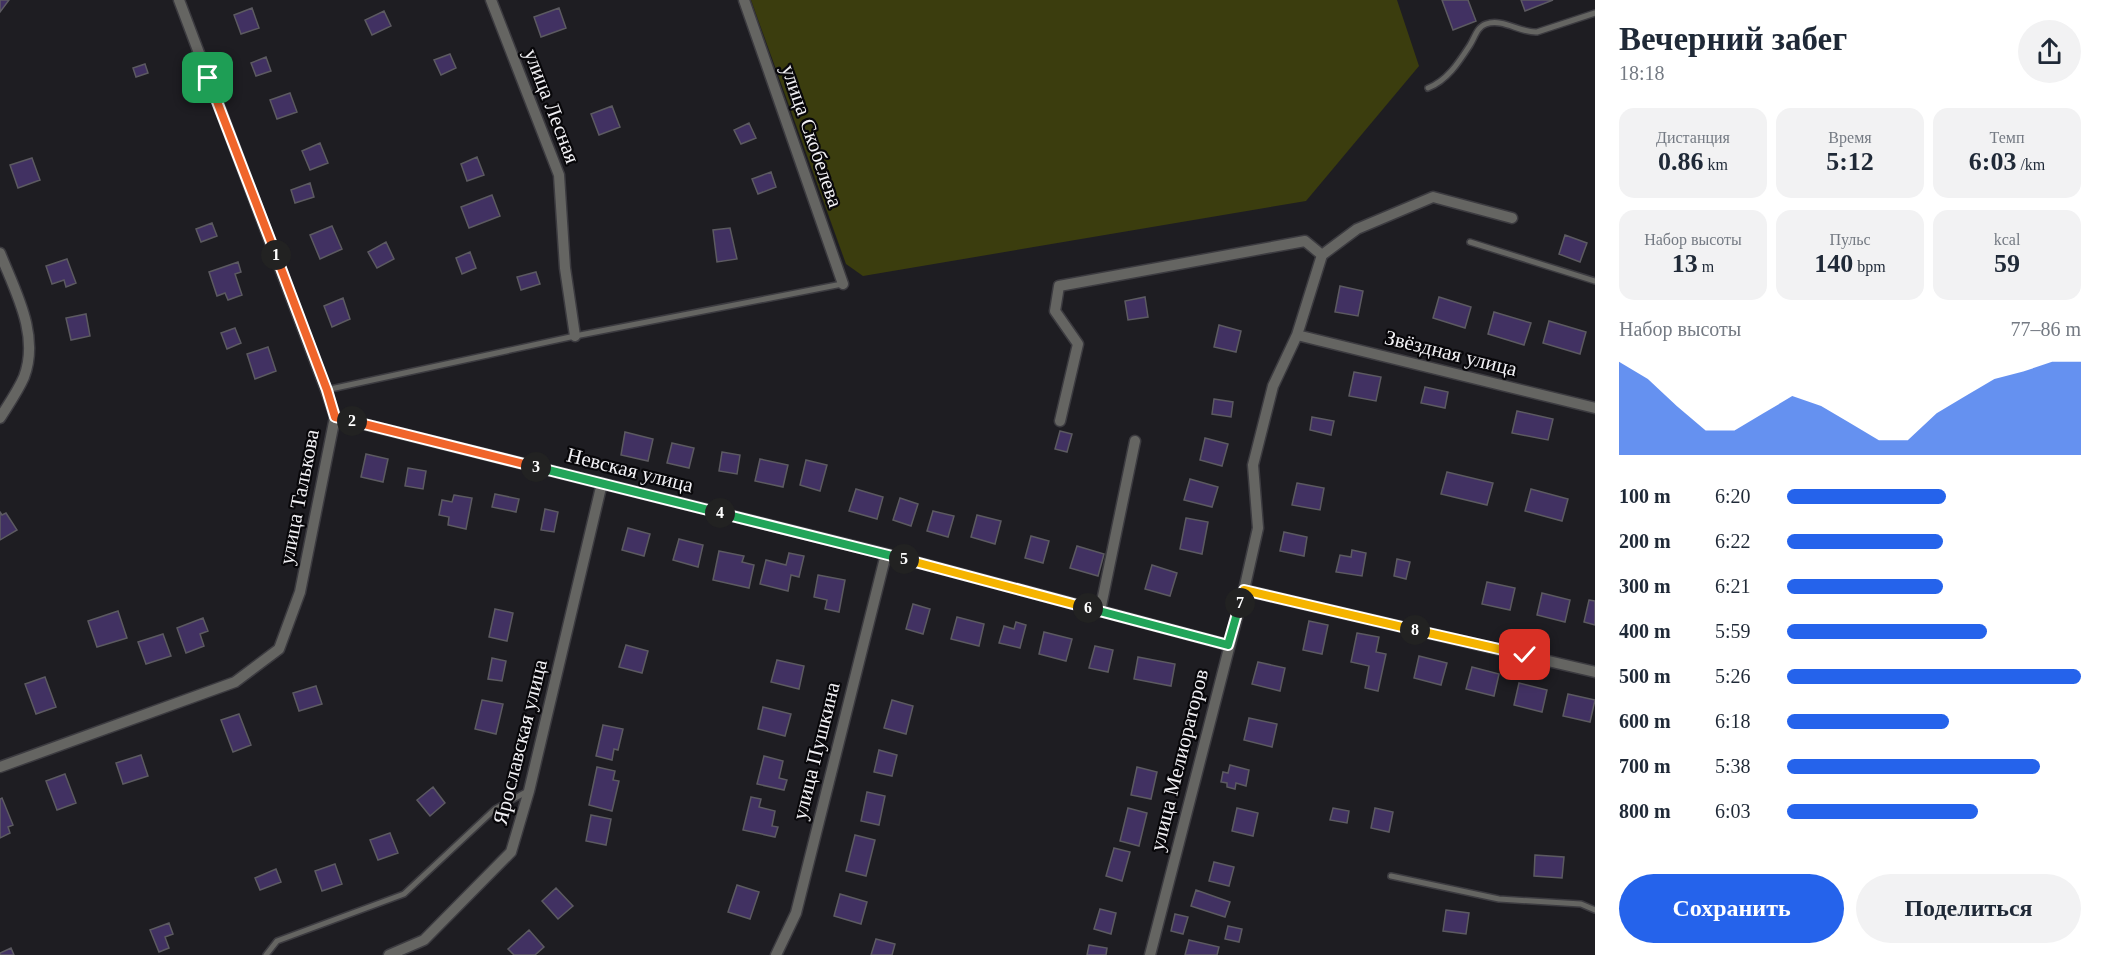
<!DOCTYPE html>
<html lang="ru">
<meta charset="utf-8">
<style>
body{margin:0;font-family:"Times New Roman",serif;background:#f2f2f3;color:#1f2937;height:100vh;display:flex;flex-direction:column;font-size:22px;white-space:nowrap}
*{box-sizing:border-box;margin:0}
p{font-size:20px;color:#747a83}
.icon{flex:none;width:33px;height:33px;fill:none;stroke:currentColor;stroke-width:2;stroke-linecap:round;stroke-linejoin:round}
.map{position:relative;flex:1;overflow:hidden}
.sheet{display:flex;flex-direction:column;background:#fff;width:510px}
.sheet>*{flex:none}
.pin{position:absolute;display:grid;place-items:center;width:51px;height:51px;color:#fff;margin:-26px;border-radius:12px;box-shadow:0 3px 9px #0006}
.km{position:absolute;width:30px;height:30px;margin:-15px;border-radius:50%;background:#222;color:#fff;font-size:16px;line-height:30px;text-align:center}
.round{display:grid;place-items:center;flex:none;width:63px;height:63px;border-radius:32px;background:#f2f2f3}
.overview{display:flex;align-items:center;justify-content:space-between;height:102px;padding:0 24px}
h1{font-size:33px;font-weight:700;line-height:45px}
.stats{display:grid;grid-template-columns:repeat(3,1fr);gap:9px;height:102px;padding:6px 24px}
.stats div{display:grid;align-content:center;border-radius:15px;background:#f2f2f3;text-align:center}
.stats b{font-size:26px;font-weight:700}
.stats small{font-size:16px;font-weight:400}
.stats p{font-size:16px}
.chart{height:168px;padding:12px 24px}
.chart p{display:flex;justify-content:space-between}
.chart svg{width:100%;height:108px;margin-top:6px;fill:#2563eb;opacity:.7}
.primary-button{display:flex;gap:12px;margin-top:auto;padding:12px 24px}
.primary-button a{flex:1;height:69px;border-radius:36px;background:#2563eb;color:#fff;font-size:24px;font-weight:700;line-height:69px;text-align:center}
.primary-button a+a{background:#f2f2f3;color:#1f2937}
ul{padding:0 24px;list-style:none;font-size:20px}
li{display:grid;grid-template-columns:96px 72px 1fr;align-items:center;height:45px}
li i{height:15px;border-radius:8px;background:#2563eb}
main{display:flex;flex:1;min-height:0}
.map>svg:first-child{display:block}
</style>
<main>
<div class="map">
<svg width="1595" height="955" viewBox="0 0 1595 955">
<rect width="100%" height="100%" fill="#1e1d22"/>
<path fill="#3b3d0e" d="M751 0H1397L1419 66 1306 201 863 276 846 264Z"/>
<path fill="#413162" stroke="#5c5a61" stroke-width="1.5" d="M0 0H9L0 12Z
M1442 0H1468L1476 21 1453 30Z
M1521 0H1553L1525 11Z
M252 8 259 28 241 34 234 15Z
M559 8 566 28 541 37 534 17Z
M384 11 391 26 372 35 365 20Z
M450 54 456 68 441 75 434 60Z
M266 57 271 71 256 76 251 63Z
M145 64 148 73 136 77 133 68Z
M290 93 297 112 277 119 270 100Z
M612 106 620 127 599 135 591 114Z
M749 123 756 138 741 144 734 130Z
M320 143 328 163 310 170 302 151Z
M477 157 484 175 467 181 461 164Z
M32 158 40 180 18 188 10 165Z
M771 172 776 187 758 194 752 179Z
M310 183 314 197 295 203 291 190Z
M492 195 500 216 469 228 461 207Z
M212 223 217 236 201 242 196 229Z
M332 226 342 249 320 259 310 235Z
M730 228 737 259 717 262 713 230Z
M1565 235 1587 243 1580 262 1559 254Z
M386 242 394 259 377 268 368 252Z
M470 252 476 268 462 274 456 258Z
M67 259 76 283 66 287 64 280 52 284 46 266Z
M238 262 241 272 235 274 242 295 228 300 225 293 217 296 209 272Z
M536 272 540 284 521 290 517 277Z
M1340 286 1363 291 1358 316 1335 312Z
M1145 297 1148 317 1128 320 1125 301Z
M1439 297 1471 307 1465 328 1433 318Z
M343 298 350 319 332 327 324 306Z
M1494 312 1531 323 1524 345 1488 334Z
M86 314 90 336 71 340 66 318Z
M1549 321 1586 332 1580 354 1543 343Z
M1219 325 1241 331 1236 352 1214 347Z
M235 328 241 343 227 349 221 333Z
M268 347 276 371 255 379 247 354Z
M1354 372 1381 377 1376 401 1349 396Z
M1425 387 1448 392 1445 408 1421 403Z
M1214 399 1233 402 1231 417 1212 414Z
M1517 411 1553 419 1548 440 1512 433Z
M1312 417 1334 421 1331 435 1310 430Z
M1060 431 1072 434 1067 452 1055 449Z
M625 432 653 439 648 461 621 455Z
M1205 438 1228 444 1222 466 1200 460Z
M672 443 694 448 689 468 667 463Z
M722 452 740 455 737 474 719 471Z
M366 454 388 459 383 482 361 477Z
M760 459 788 465 783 487 755 481Z
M806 460 827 465 820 491 800 485Z
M408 468 426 471 423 489 405 486Z
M1447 472 1493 483 1487 505 1441 494Z
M1190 479 1218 487 1212 507 1184 500Z
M1297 483 1324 488 1320 510 1292 505Z
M856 489 883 497 877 519 849 511Z
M1531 489 1568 499 1562 521 1525 511Z
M495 494 519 499 516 512 492 507Z
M454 495 472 498 466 529 448 525 449 517 439 515 442 500 452 502Z
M900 498 918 504 911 526 893 520Z
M545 509 558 512 554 532 541 530Z
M933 511 954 516 948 537 927 531Z
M0 512 2 515 6 513 17 530 0 540Z
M977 515 1001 521 995 544 971 537Z
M1186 518 1208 522 1202 554 1180 549Z
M628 528 650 534 644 556 622 550Z
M1284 532 1307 537 1304 556 1280 551Z
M1031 536 1049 541 1043 563 1025 558Z
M679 539 703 545 698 567 673 560Z
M1077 546 1104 554 1098 576 1070 568Z
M1352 550 1366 553 1362 576 1336 572 1340 555 1351 557Z
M719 551 744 556 742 562 754 565 749 588 713 580Z
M789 553 804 556 799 577 791 575 788 591 760 584 766 560 786 565Z
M1397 559 1410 562 1406 579 1394 576Z
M1152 565 1177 573 1170 596 1145 589Z
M818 575 845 580 839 612 825 609 827 600 814 597Z
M1487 582 1515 588 1510 610 1482 604Z
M1542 593 1570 600 1565 622 1537 615Z
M1589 600 1595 601V625L1584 622Z
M913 604 930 609 923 634 906 629Z
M495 609 513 613 507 641 489 637Z
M118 611 127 638 97 647 88 621Z
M957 617 984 624 979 646 951 639Z
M203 618 208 631 200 634 204 646 186 653 177 628Z
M1309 621 1328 625 1322 654 1303 650Z
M1016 622 1026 625 1020 648 999 643 1004 626 1014 629Z
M1044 632 1072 639 1066 661 1039 654Z
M1357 633 1379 637 1376 652 1386 654 1378 691 1365 688 1369 666 1351 662Z
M163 634 171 656 146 664 138 642Z
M626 645 648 651 642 673 619 667Z
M1095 646 1113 650 1108 672 1089 668Z
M1419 656 1447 663 1441 685 1414 678Z
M1138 657 1175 664 1171 686 1134 679Z
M492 658 506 661 502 681 488 679Z
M777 660 804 666 799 689 771 682Z
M1258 662 1285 668 1280 691 1252 684Z
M1472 667 1499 674 1494 696 1466 689Z
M45 677 56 707 36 714 25 684Z
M1519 683 1547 690 1542 712 1514 705Z
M316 686 322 704 299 711 293 693Z
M1568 694 1595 700 1590 722 1563 716Z
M482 700 503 704 496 734 475 729Z
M892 700 913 706 906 734 884 728Z
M763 707 791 714 785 736 758 729Z
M239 714 251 745 233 752 221 720Z
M1249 718 1277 724 1272 747 1244 740Z
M603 725 623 729 618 750 614 749 612 760 596 756Z
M879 750 897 755 892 776 874 772Z
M141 755 148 776 123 784 116 763Z
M764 756 783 761 779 778 787 780 784 790 757 784Z
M1230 765 1249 770 1246 786 1236 783 1235 789 1227 787V783L1221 782 1223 772 1228 773Z
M597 767 615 771 613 780 619 781 612 811 589 805Z
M1137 767 1157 772 1151 799 1131 795Z
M65 774 76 803 57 810 46 781Z
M433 787 445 803 430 816 417 800Z
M867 792 885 796 879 825 861 821Z
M751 797 761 799 759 807 775 811 772 826 778 827 775 837 743 830Z
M2 798 13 825 8 827 10 833 0 838V799Z
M1128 808 1147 813 1139 846 1120 841Z
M1237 808 1258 813 1253 836 1232 831Z
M1333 808 1349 811 1347 823 1330 820Z
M1375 808 1393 812 1389 832 1371 828Z
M591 815 611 819 606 845 586 841Z
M390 833 398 853 378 860 370 840Z
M855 835 875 840 866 876 846 871Z
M1114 848 1130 852 1122 881 1106 876Z
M1535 855 1564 857 1562 878 1534 876Z
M1214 862 1234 867 1229 886 1209 881Z
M335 864 342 884 322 891 315 871Z
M276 869 281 882 260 890 255 878Z
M737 885 759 892 750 919 728 912Z
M556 888 573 906 558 919 542 901Z
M1196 890 1230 902 1225 917 1191 906Z
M840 894 867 902 861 924 834 916Z
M1100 909 1116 913 1111 934 1094 929Z
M1446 910 1469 913 1466 934 1443 931Z
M1175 914 1188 917 1183 934 1171 931Z
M169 923 173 934 165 937 169 948 159 952 150 930Z
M1228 926 1242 929 1239 942 1225 939Z
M529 930 544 947 535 955H514L508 949Z
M876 939 895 944 892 955H871Z
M1189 940 1219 947 1217 955H1185Z
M1089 945 1107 948 1106 955H1087Z
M11 948 14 955H0V953Z"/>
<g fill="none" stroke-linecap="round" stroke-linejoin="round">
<defs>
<path id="service" d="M1428 88C1447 81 1459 62 1470 45 1475 37 1477 27 1486 24 1503 18 1520 33 1537 32L1595 13
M1470 242 1595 281
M326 390 575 336 842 284
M1391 876 1499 899 1581 904 1595 910
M266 955 277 941 404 894 495 809 528 791"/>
<path id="minor" d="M491 0 559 175 565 268 575 336
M744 0 843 284
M0 253C15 291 40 335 24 377 18 391 8 405 0 418
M1297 335 1595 408
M335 417 886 554 1228 645
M1060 421 1078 344 1055 311 1059 286 1305 241 1322 255
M1244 590 1595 672
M1100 611 1135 441
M0 767 235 682 279 649 300 592 335 417 326 390 179 0
M389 955 424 940 511 852 529 791 602 483
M776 955 796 913 886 554
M1150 955 1244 590 1258 528 1253 465 1273 386 1297 335 1322 255 1357 229 1433 197 1512 218"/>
</defs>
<use href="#service" stroke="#3c3b40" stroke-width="8"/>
<use href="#minor" stroke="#3c3b40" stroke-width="13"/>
<use href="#service" stroke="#656562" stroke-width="5"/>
<use href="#minor" stroke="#656562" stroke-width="10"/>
</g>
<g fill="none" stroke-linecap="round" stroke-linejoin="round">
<defs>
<path id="split-1" d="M208 78 276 255"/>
<path id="split-2" d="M276 255 327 390 335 417 352 421"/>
<path id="split-3" d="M352 421 536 467"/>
<path id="split-4" d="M536 467 720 513"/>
<path id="split-5" d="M720 513 904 559"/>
<path id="split-6" d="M904 559 1088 608"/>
<path id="split-7" d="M1088 608 1228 645 1240 603"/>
<path id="split-8" d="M1240 603 1244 590 1415 630"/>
<path id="split-9" d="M1415 630 1525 655"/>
</defs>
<use href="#split-1" stroke="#fff" stroke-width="12"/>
<use href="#split-2" stroke="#fff" stroke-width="12"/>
<use href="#split-3" stroke="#fff" stroke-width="12"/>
<use href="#split-4" stroke="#fff" stroke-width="12"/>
<use href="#split-5" stroke="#fff" stroke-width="12"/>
<use href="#split-6" stroke="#fff" stroke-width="12"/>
<use href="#split-7" stroke="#fff" stroke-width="12"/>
<use href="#split-8" stroke="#fff" stroke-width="12"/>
<use href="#split-9" stroke="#fff" stroke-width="12"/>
<use href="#split-1" stroke="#f0652b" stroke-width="8"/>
<use href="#split-2" stroke="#f0652b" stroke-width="8"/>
<use href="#split-3" stroke="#f0652b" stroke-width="8"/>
<use href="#split-4" stroke="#22a559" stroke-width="8"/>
<use href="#split-5" stroke="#22a559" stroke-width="8"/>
<use href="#split-6" stroke="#f5b400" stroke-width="8"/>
<use href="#split-7" stroke="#22a559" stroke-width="8"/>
<use href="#split-8" stroke="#f5b400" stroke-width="8"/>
<use href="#split-9" stroke="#f5b400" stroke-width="8"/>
</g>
<g text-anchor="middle" stroke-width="4.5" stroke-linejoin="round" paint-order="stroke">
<g font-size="21" fill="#f2f1f5" stroke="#08070a">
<text transform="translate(552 106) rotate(69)" y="7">улица Лесная</text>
<text transform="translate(812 136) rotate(71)" y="7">улица Скобелева</text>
<text transform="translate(1451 353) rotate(14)" y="7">Звёздная улица</text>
<text transform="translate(630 470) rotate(14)" y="7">Невская улица</text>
<text transform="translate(299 497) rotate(-79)" y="7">улица Талькова</text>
<text transform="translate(520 742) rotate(-76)" y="7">Ярославская улица</text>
<text transform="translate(816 751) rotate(-76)" y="7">улица Пушкина</text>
<text transform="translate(1179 760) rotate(-76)" y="7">улица Мелиораторов</text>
</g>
</g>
</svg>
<div class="pin" style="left:208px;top:78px;background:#1e9e55"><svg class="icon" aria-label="arrive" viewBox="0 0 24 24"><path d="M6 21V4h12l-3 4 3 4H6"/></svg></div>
<div class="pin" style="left:1525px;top:655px;background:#d93025"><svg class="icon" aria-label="check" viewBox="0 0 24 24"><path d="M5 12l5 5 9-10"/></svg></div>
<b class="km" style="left:276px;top:255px">1</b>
<b class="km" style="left:352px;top:421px">2</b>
<b class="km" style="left:536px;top:467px">3</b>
<b class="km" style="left:720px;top:513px">4</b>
<b class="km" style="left:904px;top:559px">5</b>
<b class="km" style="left:1088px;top:608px">6</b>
<b class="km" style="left:1240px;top:603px">7</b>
<b class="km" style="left:1415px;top:630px">8</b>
</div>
<section class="sheet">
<div class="overview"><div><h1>Вечерний забег</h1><p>18:18</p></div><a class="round"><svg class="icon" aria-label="share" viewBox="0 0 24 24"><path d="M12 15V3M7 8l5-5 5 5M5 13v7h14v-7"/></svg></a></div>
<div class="stats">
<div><p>Дистанция</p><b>0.86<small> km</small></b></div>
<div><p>Время</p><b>5:12</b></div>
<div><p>Темп</p><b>6:03<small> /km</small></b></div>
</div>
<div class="stats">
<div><p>Набор высоты</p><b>13<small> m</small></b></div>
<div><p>Пульс</p><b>140<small> bpm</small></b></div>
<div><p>kcal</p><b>59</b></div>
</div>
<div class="chart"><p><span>Набор высоты</span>77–86 m</p>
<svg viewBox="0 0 160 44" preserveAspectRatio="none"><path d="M0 44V6L10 13L20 24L30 34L40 34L50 27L60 20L70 24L80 31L90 38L100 38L110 27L120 20L130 13L140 10L150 6L160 6V44z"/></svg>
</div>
<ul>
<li><b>100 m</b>6:20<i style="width:54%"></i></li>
<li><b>200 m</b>6:22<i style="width:53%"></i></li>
<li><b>300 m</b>6:21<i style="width:53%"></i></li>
<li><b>400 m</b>5:59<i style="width:68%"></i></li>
<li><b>500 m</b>5:26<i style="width:100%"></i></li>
<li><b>600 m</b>6:18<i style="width:55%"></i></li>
<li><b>700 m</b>5:38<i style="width:86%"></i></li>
<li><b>800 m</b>6:03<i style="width:65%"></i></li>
</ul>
<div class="primary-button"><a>Сохранить</a><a>Поделиться</a></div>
</section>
</main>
